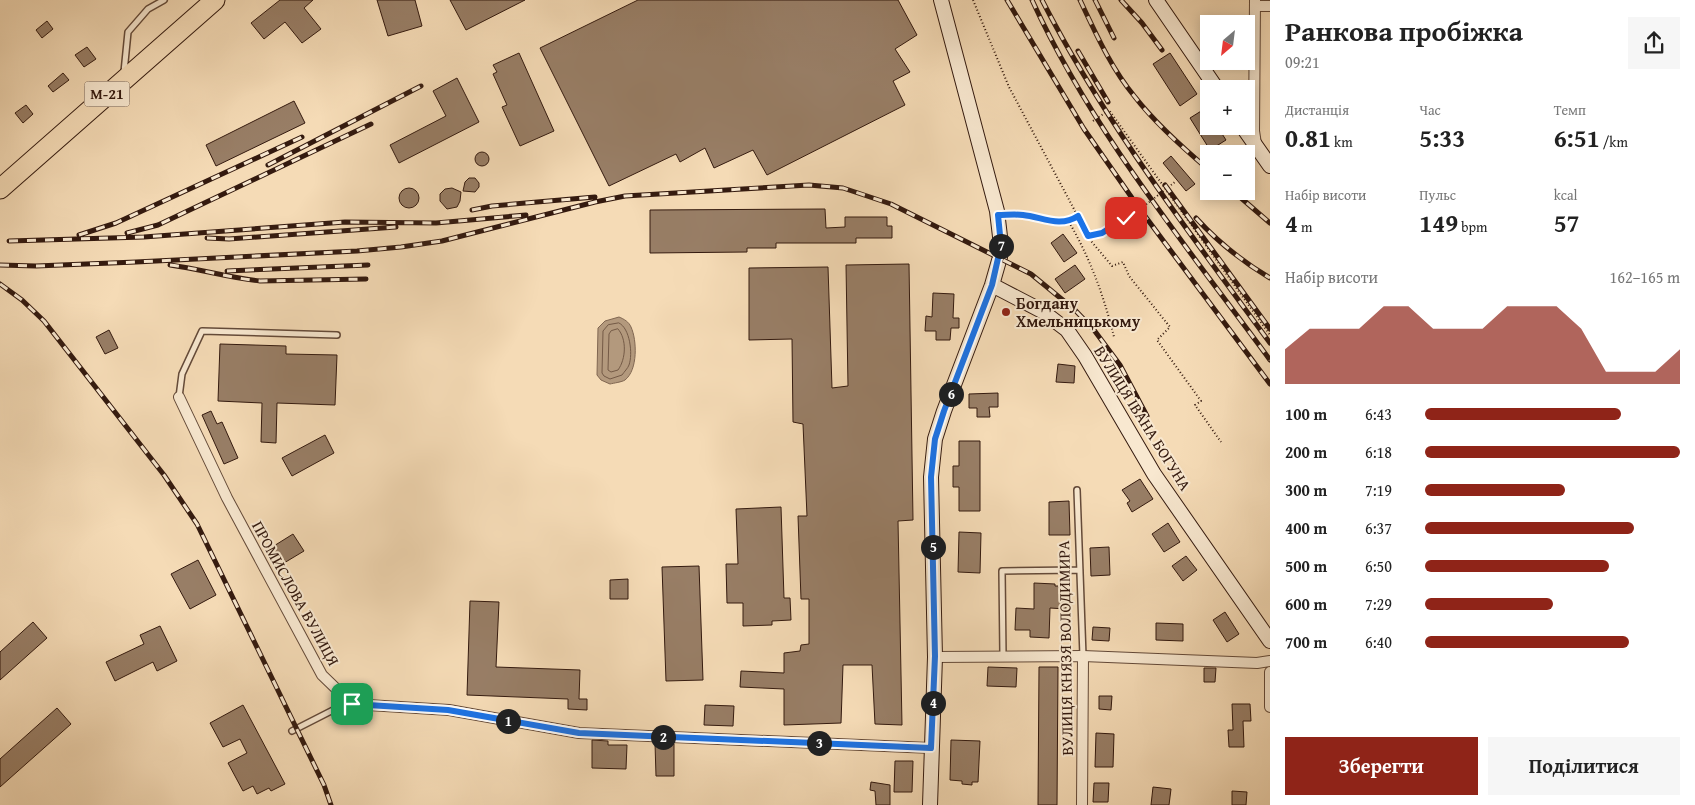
<!DOCTYPE html>
<html lang="uk">
<meta charset="utf-8">
<style>
body{margin:0;font-family:"Gentium Book Plus",serif;background:#f6f6f6;color:#222;height:100vh;display:flex;flex-direction:column;font-size:19px;white-space:nowrap}
*{box-sizing:border-box;margin:0}
p{font-size:16px;color:#767676}
.icon{flex:none;width:28px;height:28px;fill:none;stroke:currentColor;stroke-width:2;stroke-linecap:round;stroke-linejoin:round}
.map{position:relative;flex:1;overflow:hidden}
.side{display:flex;flex-direction:column;background:#fff;width:425px}
.side>*{flex:none}
.needle{width:32px;rotate:208deg}
.controls{position:absolute;left:1200px;top:15px;display:grid;gap:10px}
.controls a{display:grid;place-items:center;width:55px;height:55px;border-radius:0px;background:#fff;box-shadow:0 2px 12px #0003;font-size:25px}
.pin{position:absolute;display:grid;place-items:center;width:42px;height:42px;color:#fff;margin:-21px;border-radius:10px;box-shadow:0 2px 8px #0006}
.km{position:absolute;width:25px;height:25px;margin:-12px;border-radius:50%;background:#222;color:#fff;font-size:14px;line-height:25px;text-align:center}
.round{display:grid;place-items:center;flex:none;width:52px;height:52px;border-radius:0px;background:#f6f6f6}
.summary{display:flex;align-items:center;justify-content:space-between;height:85px;padding:0 15px}
h1{font-size:28px;font-weight:700;line-height:38px}
.figures{display:grid;grid-template-columns:repeat(3,1fr);gap:8px;height:85px;padding:5px 15px}
.figures div{display:grid;align-content:center}
.figures b{font-size:25px;font-weight:700}
.figures small{font-size:14px;font-weight:400}
.figures p{font-size:14px}
.chart{height:140px;padding:10px 15px}
.chart p{display:flex;justify-content:space-between}
.chart svg{width:100%;height:90px;margin-top:5px;fill:#8f2418;opacity:.7}
.action{display:flex;gap:10px;margin-top:auto;padding:10px 15px}
.action a{flex:1;height:58px;border-radius:0px;background:#8f2418;color:#fff;font-size:20px;font-weight:700;line-height:58px;text-align:center}
.action a+a{background:#f6f6f6;color:#222}
ul{padding:0 15px;list-style:none;font-size:16px}
li{display:grid;grid-template-columns:80px 60px 1fr;align-items:center;height:38px}
li i{height:12px;border-radius:6px;background:#8f2418}
main{display:flex;flex:1;min-height:0}
.map>svg:first-child{display:block}
</style>
<main>
<div class="map">
<svg width="1270" height="805" viewBox="0 0 1270 805">
<rect width="100%" height="100%" fill="#f5dbb6"/>
<filter id="stains"><feTurbulence type="fractalNoise" baseFrequency=".004" numOctaves="4"/><feColorMatrix values="0 0 0 0 .2 0 0 0 0 .09 0 0 0 0 .02 0 0 0 .5 -.17"/></filter>
<radialGradient id="worn" r=".72"><stop offset=".6" stop-color="#630" stop-opacity="0"/><stop offset="1" stop-color="#630" stop-opacity=".3"/></radialGradient>
<path fill="#b3997d" stroke="#806651" d="M619 317C624 319 629 322 631 327 637 340 638 370 625 380 622 382 614 383 610 384L601 380 597 375 598 328 605 321Z"/>
<g fill="none" stroke-linecap="round" stroke-linejoin="round">
<path stroke="#745a46" stroke-width="1" d="M619 323C630 328 633 354 629 365 628 368 624 372 622 375L610 379 604 376 602 373 603 331 608 325Z
M618 329C627 339 626 359 618 370L611 372 608 370 609 334 611 331Z"/>
</g>
<path fill="#987e66" stroke="#341a0f" d="M280 0H313L304 8 321 29 302 43 285 22 264 39 251 23Z
M377 0H415L422 26 388 36Z
M450 0H525L466 30Z
M638 0H898L917 35 895 49 910 72 893 81 905 105 767 175 753 150 714 168 705 148 680 162 676 154 609 186 540 48Z
M47 21 53 29 42 38 36 30Z
M87 47 96 59 84 67 75 55Z
M519 53 554 131 520 146 502 107 507 105 493 74 497 72 493 65Z
M1170 53 1197 94 1180 106 1153 64Z
M63 73 69 80 53 92 48 86Z
M457 78 479 122 399 163 390 145 446 116 433 91Z
M294 101 305 123 216 166 206 145Z
M26 105 33 114 23 123 15 113Z
M1206 108 1209 113V126H1217L1226 140 1210 150 1190 118Z
M475 159a7 7 0 1 1 14 0a7 7 0 1 1-14 0Z
M1171 156 1195 184 1186 191 1163 163Z
M469 178H475L479 183V187L475 192 463 191 465 182Z
M399 198a10 10 0 1 1 20 0a10 10 0 1 1-20 0Z
M452 188 461 192 460 201 457 207 447 209 440 201V194L445 189Z
M825 209 826 228 845 227V217H887V226H892V238H856V243H776V248H747V252L650 253V210Z
M1063 234 1077 253 1064 262 1051 243Z
M909 264 913 520 898 521 902 725 875 724 872 665H843L841 723 784 725V689L740 687 741 671 784 673V653L800 651 801 645 809 644V599H801L798 516H807L803 424 793 422 792 339 749 340V268L828 267 832 388 848 386 846 265Z
M1075 265 1085 279 1065 293 1055 279Z
M933 293 954 294 953 318H959V328H951L950 340H936V331H925L926 316 932 317Z
M109 330 118 348 105 354 96 337Z
M220 344 286 346V354L337 355 335 405 277 403 276 443 261 442 262 403 218 401Z
M1058 364 1075 366 1074 383 1056 382Z
M998 393V407H989L990 417H977V408H969V394Z
M211 411 217 424 222 422 238 458 224 464 202 415Z
M325 435 334 453 292 476 282 458Z
M959 441H980V511H959V487H953V466H959Z
M1140 479 1153 499 1132 512 1127 503 1130 501 1122 490Z
M1069 501 1070 535H1049V502Z
M781 507 784 598H790L791 620 772 621V625L743 626V603H727L726 564H738L736 509Z
M1168 523 1180 542 1164 552 1152 534Z
M959 532 981 533 980 573 958 572Z
M293 534 304 551 279 566 269 549Z
M1109 547 1110 575 1091 576 1090 548Z
M1186 556 1197 570 1183 581 1172 566Z
M198 560 216 595 190 609 171 574Z
M699 566 703 680 666 681 662 567Z
M628 579V599H610V580Z
M1034 583 1055 584V586H1066V609L1050 608 1049 638 1030 637V630H1015L1016 608 1034 609Z
M470 601 499 602 496 667 580 670 579 699H587V710L568 709V699L467 695Z
M1225 612 1239 634 1227 642 1213 620Z
M33 622 47 638 0 680V652Z
M1156 623 1183 624V641L1156 640Z
M160 626 177 661 157 671 153 662 115 681 106 662 144 644 140 635Z
M1093 627 1110 628 1109 641 1092 640Z
M988 667 1017 668 1016 687 987 686Z
M1039 667H1058L1057 805H1038Z
M1204 668H1216L1215 682H1204Z
M1099 696H1112L1111 710 1099 709Z
M1232 704H1250L1251 721H1243L1244 747H1229L1228 730H1233Z
M243 705 285 784 271 791 269 788 257 794 253 786 243 791 228 763 247 753 240 739 223 747 210 723Z
M705 705 734 706 733 726 704 725Z
M57 708 71 724 0 787V759Z
M1096 733 1114 734 1113 767H1095Z
M592 740 608 741V745H627L626 769 592 768Z
M951 740 980 741 978 782H972V785L962 784V781L950 780Z
M655 743 674 744V776H656Z
M895 761H913L912 792H894Z
M871 782 890 785V805H876L875 791 870 790Z
M1094 783H1109L1108 802H1093Z
M1153 787 1171 789 1169 805H1151Z
M1232 791 1247 792 1246 805H1232Z"/>
<g fill="none" stroke-linecap="round" stroke-linejoin="round">
<defs>
<path id="lane" d="M124 72 128 32 148 9 164 0
M179 397 182 374 202 331 337 335
M1077 490 1083 656
M1003 656 1002 571 1080 570
M292 731 341 706 352 704"/>
<path id="street" d="M1255 0 1254 131 1256 144
M1255 6H1270
M179 397 227 498 322 675 352 704 449 710 579 733 931 748
M935 657 1083 656 1257 663 1270 661
M1270 672V707
M1082 805 1083 656"/>
<path id="secondary" d="M1156 0 1217 89
M1242 126 1270 166
M992 285 1042 311 1067 330 1085 356 1154 474 1270 641
M930 805 935 657 931 477 935 439 944 411 992 285 1000 257 1001 245 997 211 941 0"/>
<path id="highway" d="M0 189 215 0"/>
</defs>
<use href="#lane" stroke="#644a39" stroke-width="8"/>
<use href="#street" stroke="#644a39" stroke-width="12"/>
<use href="#secondary" stroke="#341a0f" stroke-width="16"/>
<use href="#highway" stroke="#341a0f" stroke-width="21"/>
<path stroke="#341a0f" stroke-width="2" stroke-dasharray="1 2.5" stroke-linecap="butt" d="M973 0 1009 87 1091 241 1112 266 1123 262 1129 276 1170 327 1157 340 1201 401 1195 405 1221 442
M1093 121 1109 110 1270 335
M1010 215C1030 215 1049 222 1069 222
M1078 216 1069 222C1090 258 1104 296 1114 337
M1088 236C1118 230 1151 200 1175 182"/>
<use href="#lane" stroke="#f8e8d0" stroke-width="5"/>
<use href="#street" stroke="#f8e8d0" stroke-width="10"/>
<use href="#secondary" stroke="#f8e8d0" stroke-width="14"/>
<use href="#highway" stroke="#f5dbb6" stroke-width="19"/>
<defs>
<path id="rail" d="M1007 0 1084 129 1139 208 1270 384
M1032 0C1092 131 1185 244 1270 360
M1042 0C1105 123 1189 232 1270 343
M1080 0C1096 34 1111 68 1135 97 1156 124 1183 148 1209 170
M1095 0 1114 38
M1121 0 1142 23 1162 50
M1078 51 1108 102
M268 165 421 86
M1165 185 1270 329
M1233 191 1270 223
M472 210 492 206 595 197
M1196 218C1217 241 1243 262 1270 278
M127 233 158 225 371 124
M79 235 116 223 302 137
M207 238 229 239 396 227
M9 241 144 237 345 222 436 223 526 215
M0 265 36 266 136 262 357 251 401 247 442 241 595 202 625 196 809 185 843 188 891 204 1031 274 1075 310 1094 330 1120 365 1147 416
M170 265C200 269 230 278 260 281L366 279
M227 271 368 265
M0 284 22 300 44 321 164 475 197 524 324 785 331 805"/>
</defs>
<use href="#rail" stroke="#341a0f" stroke-width="5"/>
<use href="#rail" stroke="#f8e8d0" stroke-width="3" stroke-dasharray="9" stroke-linecap="butt"/>
</g>
<g fill="none" stroke-linecap="round" stroke-linejoin="round">
<defs>
<path id="route" d="M352 704 448 710 579 733 931 748 935 656 931 477 935 439 944 411 992 285 1001 245 998 215C1006 215 1015 214 1023 215 1042 217 1060 228 1078 216L1088 236 1102 233 1126 218"/>
</defs>
<use href="#route" stroke="#fff" stroke-width="10"/>
<use href="#route" stroke="#1a73e8" stroke-width="6"/>
</g>
<circle fill="#8f2418" stroke="#f8e8d0" stroke-width="2" cx="1006" cy="312" r="5"/>
<g text-anchor="middle" stroke-width="4" stroke-linejoin="round" paint-order="stroke">
<rect fill="#f8e8d0" stroke="#6f5849" stroke-width="1" x="84.5" y="81.5" width="45" height="25" rx="4"/>
<g font-size="15" font-weight="bold" fill="#341a0f">
<text x="107" y="99">М-21</text>
</g>
<g font-size="16" font-weight="bold" fill="#341a0f" stroke="#f8e8d0" text-anchor="start">
<text x="1016" y="309">Богдану<tspan x="1016" dy="18">Хмельницькому</tspan></text>
</g>
<g font-size="16" fill="#341a0f" stroke="#f8e8d0">
<text transform="translate(1143 418) rotate(58)" y="6">ВУЛИЦЯ ІВАНА БОГУНА</text>
<text transform="translate(296 593) rotate(61)" y="6">ПРОМИСЛОВА ВУЛИЦЯ</text>
<text transform="translate(1065 648) rotate(-91)" y="6">ВУЛИЦЯ КНЯЗЯ ВОЛОДИМИРА</text>
</g>
</g>
<rect width="100%" height="100%" filter="url(#stains)"/>
<rect width="100%" height="100%" fill="url(#worn)"/>
</svg>
<div class="controls">
<a><svg class="needle" viewBox="-14 -14 28 28"><path d="M0-13l5 13h-10z" fill="#e53935"/><path d="M0 13l5-13h-10z" fill="#767676"/></svg></a>
<a>+</a>
<a>−</a>
</div>
<div class="pin" style="left:352px;top:704px;background:#1e9e55"><svg class="icon" aria-label="arrive" viewBox="0 0 24 24"><path d="M6 21V4h12l-3 4 3 4H6"/></svg></div>
<div class="pin" style="left:1126px;top:218px;background:#d93025"><svg class="icon" aria-label="check" viewBox="0 0 24 24"><path d="M5 12l5 5 9-10"/></svg></div>
<b class="km" style="left:508px;top:721px">1</b>
<b class="km" style="left:663px;top:737px">2</b>
<b class="km" style="left:819px;top:743px">3</b>
<b class="km" style="left:933px;top:703px">4</b>
<b class="km" style="left:933px;top:547px">5</b>
<b class="km" style="left:951px;top:394px">6</b>
<b class="km" style="left:1001px;top:246px">7</b>
</div>
<section class="side">
<div class="summary"><div><h1>Ранкова пробіжка</h1><p>09:21</p></div><a class="round"><svg class="icon" aria-label="share" viewBox="0 0 24 24"><path d="M12 15V3M7 8l5-5 5 5M5 13v7h14v-7"/></svg></a></div>
<div class="figures">
<div><p>Дистанція</p><b>0.81<small> km</small></b></div>
<div><p>Час</p><b>5:33</b></div>
<div><p>Темп</p><b>6:51<small> /km</small></b></div>
</div>
<div class="figures">
<div><p>Набір висоти</p><b>4<small> m</small></b></div>
<div><p>Пульс</p><b>149<small> bpm</small></b></div>
<div><p>kcal</p><b>57</b></div>
</div>
<div class="chart"><p><span>Набір висоти</span>162–165 m</p>
<svg viewBox="0 0 160 44" preserveAspectRatio="none"><path d="M0 44V27L10 17L20 17L30 17L40 6L50 6L60 17L70 17L80 17L90 6L100 6L110 6L120 17L130 38L140 38L150 38L160 27V44z"/></svg>
</div>
<ul>
<li><b>100 m</b>6:43<i style="width:77%"></i></li>
<li><b>200 m</b>6:18<i style="width:100%"></i></li>
<li><b>300 m</b>7:19<i style="width:55%"></i></li>
<li><b>400 m</b>6:37<i style="width:82%"></i></li>
<li><b>500 m</b>6:50<i style="width:72%"></i></li>
<li><b>600 m</b>7:29<i style="width:50%"></i></li>
<li><b>700 m</b>6:40<i style="width:80%"></i></li>
</ul>
<div class="action"><a>Зберегти</a><a>Поділитися</a></div>
</section>
</main>
